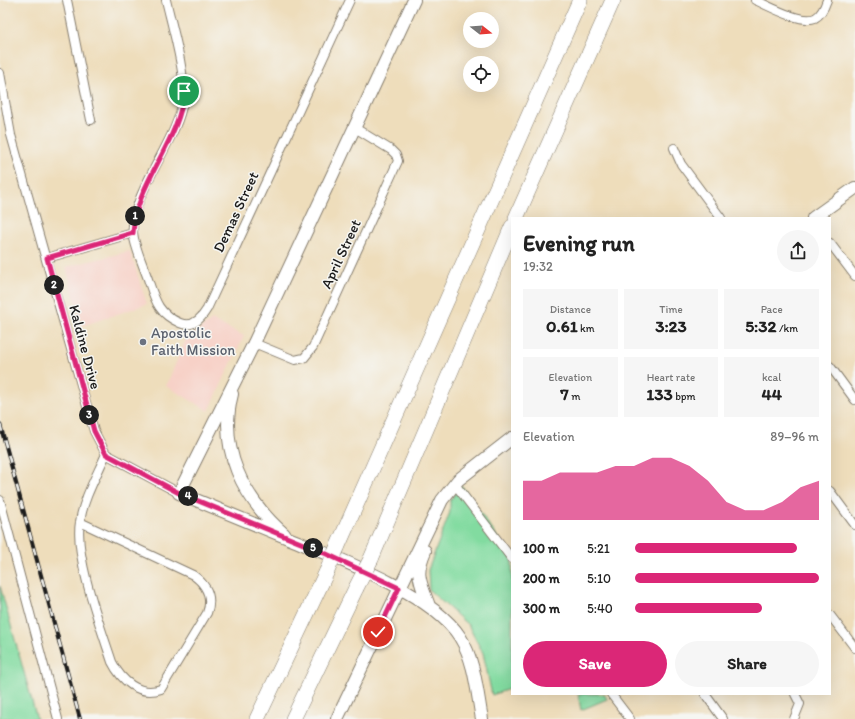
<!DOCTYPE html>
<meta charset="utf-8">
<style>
body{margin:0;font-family:Itim,sans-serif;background:#f6f6f6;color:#222;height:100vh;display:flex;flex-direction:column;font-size:15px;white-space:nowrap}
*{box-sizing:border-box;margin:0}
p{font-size:13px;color:#767676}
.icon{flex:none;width:22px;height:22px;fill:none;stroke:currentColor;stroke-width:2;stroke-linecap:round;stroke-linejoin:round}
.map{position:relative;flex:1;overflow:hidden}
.sheet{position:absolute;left:511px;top:217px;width:320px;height:478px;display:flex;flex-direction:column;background:#fff;border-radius:0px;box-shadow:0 4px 16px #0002}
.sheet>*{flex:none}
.needle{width:26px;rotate:107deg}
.fabs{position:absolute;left:463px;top:12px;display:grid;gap:8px}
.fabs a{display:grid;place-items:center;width:36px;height:36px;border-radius:50%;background:#fff;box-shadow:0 4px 16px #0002;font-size:20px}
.pin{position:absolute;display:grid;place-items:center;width:34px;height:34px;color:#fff;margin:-17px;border:2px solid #fff;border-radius:50%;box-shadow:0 1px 4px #0007}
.km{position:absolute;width:20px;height:20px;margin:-10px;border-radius:50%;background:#222;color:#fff;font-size:11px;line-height:20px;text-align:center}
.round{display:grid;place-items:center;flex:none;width:42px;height:42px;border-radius:21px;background:#f6f6f6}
.overview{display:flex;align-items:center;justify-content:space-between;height:68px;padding:0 12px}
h1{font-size:22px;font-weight:700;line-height:30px}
.metrics{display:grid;grid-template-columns:repeat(3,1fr);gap:6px;height:68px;padding:4px 12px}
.metrics div{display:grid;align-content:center;border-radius:0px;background:#f6f6f6;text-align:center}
.metrics b{font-size:17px;font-weight:700}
.metrics small{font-size:11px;font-weight:400}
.metrics p{font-size:11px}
.chart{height:112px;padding:8px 12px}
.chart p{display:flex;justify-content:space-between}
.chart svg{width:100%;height:72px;margin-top:4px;fill:#db2777;opacity:.7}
.cta{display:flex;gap:8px;margin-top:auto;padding:8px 12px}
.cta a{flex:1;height:46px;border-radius:24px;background:#db2777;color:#fff;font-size:16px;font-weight:700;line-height:46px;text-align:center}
.cta a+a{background:#f6f6f6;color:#222}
ul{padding:0 12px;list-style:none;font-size:13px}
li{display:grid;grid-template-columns:64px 48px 1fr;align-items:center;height:30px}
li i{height:10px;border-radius:5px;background:#db2777}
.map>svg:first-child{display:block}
</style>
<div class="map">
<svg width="855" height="719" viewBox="0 0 855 719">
<rect width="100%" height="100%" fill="#f6f6f2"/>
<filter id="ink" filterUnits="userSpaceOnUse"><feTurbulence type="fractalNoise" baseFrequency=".025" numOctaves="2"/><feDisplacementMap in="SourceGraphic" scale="8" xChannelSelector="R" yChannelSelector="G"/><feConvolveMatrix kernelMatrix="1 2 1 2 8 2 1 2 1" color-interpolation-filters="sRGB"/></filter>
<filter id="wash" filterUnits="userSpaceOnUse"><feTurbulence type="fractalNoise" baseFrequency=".012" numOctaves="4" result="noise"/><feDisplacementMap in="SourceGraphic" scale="16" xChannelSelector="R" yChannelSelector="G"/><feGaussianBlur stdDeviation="0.9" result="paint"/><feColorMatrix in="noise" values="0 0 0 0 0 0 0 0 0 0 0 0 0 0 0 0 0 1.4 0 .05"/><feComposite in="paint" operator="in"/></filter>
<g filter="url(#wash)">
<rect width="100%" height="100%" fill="#edb"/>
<path fill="#f7d1c7" d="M130 251 147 304 82 326 66 267Z
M212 320 244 336 209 411 166 386 186 339Z"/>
<path fill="#82dba0" stroke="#4f7c5e" d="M461 485 512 558V688L492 695 483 653 468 625 429 590 428 570 450 512V501Z
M0 586 37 719H0Z
M578 694H604L607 699 581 710Z"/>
</g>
<g filter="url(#ink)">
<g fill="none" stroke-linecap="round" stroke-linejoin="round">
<defs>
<path id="street" d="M67 0 91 120
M166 0C172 26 187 77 183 101 178 139 129 197 133 233 135 248 143 265 148 279 155 300 158 314 180 323 192 328 201 319 207 309L350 0
M755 0C769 6 801 24 815 18 821 15 825 6 827 0
M0 73 11 135 94 431 106 454 179 493
M674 148 681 164 721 218
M830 243 855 276
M47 258 133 233
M254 343 295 360 304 358 313 347 398 161 396 155 391 150 355 128
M830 366 855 400
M454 483 512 559
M830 491 855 525
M0 500 58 719
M80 522 193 575C207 585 213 597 207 613L161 689C139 697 121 680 112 662 101 628 74 556 80 522 83 499 97 475 106 454
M830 615 855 648
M611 694 630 719
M705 694 723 719
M794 719 800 704 795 694"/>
<path id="secondary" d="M414 0 254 343 179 493C215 508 252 523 288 538 337 558 432 593 460 637 475 661 477 692 482 719
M813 218 855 188
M232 394C218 449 243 498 284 534
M425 551C414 576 421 582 429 606
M337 719 442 500 458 480 512 438"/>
<path id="highway" d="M516 218 613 0
M337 548 580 0
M371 559 512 227
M257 719 327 571
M293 719 356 588"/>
</defs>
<use href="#street" stroke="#857c6c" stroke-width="10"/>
<use href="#secondary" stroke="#857c6c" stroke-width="14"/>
<use href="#highway" stroke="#857c6c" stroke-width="16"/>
<use href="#street" stroke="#fff" stroke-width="8"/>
<use href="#secondary" stroke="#fff" stroke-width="12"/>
<use href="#highway" stroke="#fff" stroke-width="15"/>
<defs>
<path id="rail" d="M0 424 80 719"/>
</defs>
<use href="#rail" stroke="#1c1c1c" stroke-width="4"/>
<use href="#rail" stroke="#f6f6f2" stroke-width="2.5" stroke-dasharray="8" stroke-linecap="butt"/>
<defs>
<path id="highway-bridge" d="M327 571 337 548
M356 588 371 559"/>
</defs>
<use href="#highway-bridge" stroke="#857c6c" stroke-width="16" stroke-linecap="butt"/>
<use href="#highway-bridge" stroke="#fff" stroke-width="15"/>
</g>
</g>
<g fill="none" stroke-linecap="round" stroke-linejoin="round" filter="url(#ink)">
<defs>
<path id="route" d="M184 91C180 142 136 182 133 233L47 258 94 431 106 454 179 493 318 550 399 588 378 632"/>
</defs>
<use href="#route" stroke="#fff" stroke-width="8"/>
<use href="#route" stroke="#db2777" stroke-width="5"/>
</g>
<circle fill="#6b7280" stroke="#f6f6f2" stroke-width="1.5" cx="143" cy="342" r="4"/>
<g text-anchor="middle" stroke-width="3" stroke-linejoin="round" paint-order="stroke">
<g font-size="15" fill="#1c1c1c" stroke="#f6f6f2">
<text transform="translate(236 212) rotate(-65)" y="5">Demas Street</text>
<text transform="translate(341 254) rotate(-65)" y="5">April Street</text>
<text transform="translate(85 347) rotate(75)" y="5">Kaldine Drive</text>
</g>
<g font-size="15" fill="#5b616d" stroke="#f6f6f2" text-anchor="start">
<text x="151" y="338">Apostolic<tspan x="151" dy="17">Faith Mission</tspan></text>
</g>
</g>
</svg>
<div class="fabs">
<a><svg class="needle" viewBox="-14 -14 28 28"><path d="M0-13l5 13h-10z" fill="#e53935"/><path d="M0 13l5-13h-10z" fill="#767676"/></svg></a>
<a><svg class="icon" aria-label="locate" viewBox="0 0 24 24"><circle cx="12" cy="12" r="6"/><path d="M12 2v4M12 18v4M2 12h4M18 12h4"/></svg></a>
</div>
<div class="pin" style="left:184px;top:91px;background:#1e9e55"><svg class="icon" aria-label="arrive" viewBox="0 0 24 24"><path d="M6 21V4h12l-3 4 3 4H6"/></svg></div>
<div class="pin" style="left:378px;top:632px;background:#d93025"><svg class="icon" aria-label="check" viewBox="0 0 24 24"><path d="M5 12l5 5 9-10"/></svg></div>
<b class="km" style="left:135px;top:216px">1</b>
<b class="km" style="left:54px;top:285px">2</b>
<b class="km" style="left:89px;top:415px">3</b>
<b class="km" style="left:188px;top:496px">4</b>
<b class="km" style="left:313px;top:548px">5</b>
<section class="sheet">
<div class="overview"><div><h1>Evening run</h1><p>19:32</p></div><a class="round"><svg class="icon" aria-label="share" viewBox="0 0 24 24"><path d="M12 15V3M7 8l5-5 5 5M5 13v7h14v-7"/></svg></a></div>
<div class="metrics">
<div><p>Distance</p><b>0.61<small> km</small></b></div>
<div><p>Time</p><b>3:23</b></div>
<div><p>Pace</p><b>5:32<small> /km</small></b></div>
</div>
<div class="metrics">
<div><p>Elevation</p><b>7<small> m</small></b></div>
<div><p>Heart rate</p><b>133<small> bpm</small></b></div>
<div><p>kcal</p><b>44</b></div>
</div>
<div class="chart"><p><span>Elevation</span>89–96 m</p>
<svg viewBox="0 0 160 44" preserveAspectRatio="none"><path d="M0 44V20L10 20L20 15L30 15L40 15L50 11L60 11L70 6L80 6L90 11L100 20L110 33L120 38L130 38L140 33L150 24L160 20V44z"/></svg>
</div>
<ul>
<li><b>100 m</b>5:21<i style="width:88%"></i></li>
<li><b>200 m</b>5:10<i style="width:100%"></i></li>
<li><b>300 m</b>5:40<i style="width:69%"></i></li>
</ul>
<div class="cta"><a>Save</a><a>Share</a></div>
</section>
</div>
